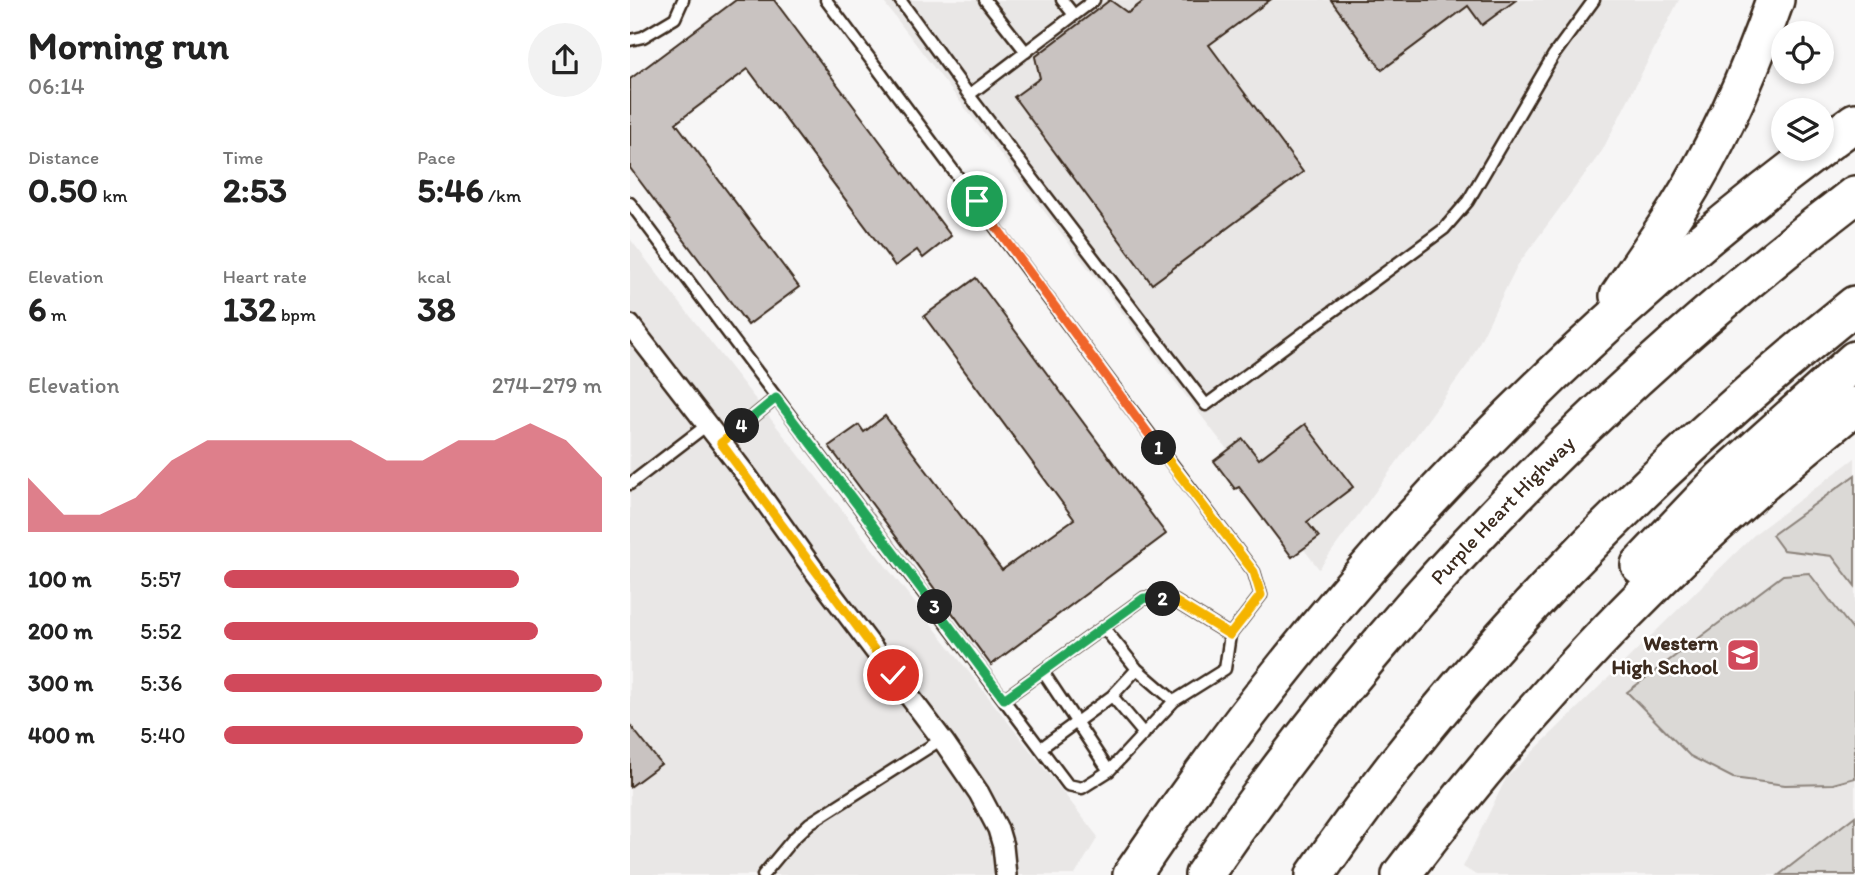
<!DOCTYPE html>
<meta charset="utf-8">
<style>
body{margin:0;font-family:Itim,sans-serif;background:#f2f2f2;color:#222;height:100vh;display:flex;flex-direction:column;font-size:26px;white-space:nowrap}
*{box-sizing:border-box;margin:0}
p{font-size:23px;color:#767676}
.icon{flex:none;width:38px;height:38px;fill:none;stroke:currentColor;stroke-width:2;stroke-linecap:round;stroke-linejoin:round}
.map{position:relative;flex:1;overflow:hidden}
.side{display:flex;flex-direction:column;background:#fff;width:630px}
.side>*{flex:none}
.controls{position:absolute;left:1141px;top:21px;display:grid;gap:14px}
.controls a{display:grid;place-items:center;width:63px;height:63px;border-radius:50%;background:#fff;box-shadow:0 4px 10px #0003;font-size:35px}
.pin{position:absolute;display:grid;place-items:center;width:60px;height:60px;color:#fff;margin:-30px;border:4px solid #fff;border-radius:50%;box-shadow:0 2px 7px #0007}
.km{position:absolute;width:35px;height:35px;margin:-18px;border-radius:50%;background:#222;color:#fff;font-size:19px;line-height:35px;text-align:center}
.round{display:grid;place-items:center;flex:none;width:74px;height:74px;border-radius:37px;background:#f2f2f2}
.head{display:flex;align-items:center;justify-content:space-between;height:119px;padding:0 28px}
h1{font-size:38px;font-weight:800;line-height:52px}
.stats{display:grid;grid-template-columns:repeat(3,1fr);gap:10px;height:119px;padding:7px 28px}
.stats div{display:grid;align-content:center}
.stats b{font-size:35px;font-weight:800}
.stats small{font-size:19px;font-weight:400}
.stats p{font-size:19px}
.chart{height:196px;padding:14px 28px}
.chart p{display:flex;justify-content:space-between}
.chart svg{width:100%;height:126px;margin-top:7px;fill:#d1495b;opacity:.7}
ul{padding:0 28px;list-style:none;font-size:23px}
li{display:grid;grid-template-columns:112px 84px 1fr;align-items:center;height:52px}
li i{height:18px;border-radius:9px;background:#d1495b}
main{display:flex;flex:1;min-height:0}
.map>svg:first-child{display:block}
</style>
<main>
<section class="side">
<div class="head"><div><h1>Morning run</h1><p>06:14</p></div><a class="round"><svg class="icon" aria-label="share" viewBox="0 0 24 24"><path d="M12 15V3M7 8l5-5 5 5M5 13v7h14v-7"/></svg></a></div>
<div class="stats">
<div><p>Distance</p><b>0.50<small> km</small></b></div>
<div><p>Time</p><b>2:53</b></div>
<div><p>Pace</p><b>5:46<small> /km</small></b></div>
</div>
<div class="stats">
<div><p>Elevation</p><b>6<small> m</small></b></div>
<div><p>Heart rate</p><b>132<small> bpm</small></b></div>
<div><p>kcal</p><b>38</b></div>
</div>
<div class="chart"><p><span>Elevation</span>274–279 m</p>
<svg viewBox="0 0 160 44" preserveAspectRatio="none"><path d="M0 44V25L10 38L20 38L30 32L40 19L50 12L60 12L70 12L80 12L90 12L100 19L110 19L120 12L130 12L140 6L150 12L160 25V44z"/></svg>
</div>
<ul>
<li><b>100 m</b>5:57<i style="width:78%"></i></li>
<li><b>200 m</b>5:52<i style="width:83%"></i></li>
<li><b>300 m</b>5:36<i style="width:100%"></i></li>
<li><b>400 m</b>5:40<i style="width:95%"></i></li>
</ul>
</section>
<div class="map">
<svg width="1225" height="875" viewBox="0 0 1225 875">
<rect width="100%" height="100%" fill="#f7f6f6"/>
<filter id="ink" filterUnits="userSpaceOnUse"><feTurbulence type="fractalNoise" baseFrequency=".0143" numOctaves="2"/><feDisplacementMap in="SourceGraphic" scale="14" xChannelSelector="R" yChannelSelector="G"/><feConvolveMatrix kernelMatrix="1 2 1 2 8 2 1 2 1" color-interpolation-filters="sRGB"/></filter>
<g filter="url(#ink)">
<path fill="#e9e7e6" d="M252 0H1049L972 151 887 266 839 363 689 569Z
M0 239 468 837 445 875H0Z
M1225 458V875H846L833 867 876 778 1126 533Z"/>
<path fill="#dbd9d6" stroke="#8b827a" stroke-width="2" d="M1225 475V586L1202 556 1153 550 1142 535Z
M1179 573 1225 633V778L1203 784 1155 785 1103 778 1060 756 997 692 1153 575Z
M1225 816V875H1149Z"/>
<path fill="#c9c3c1" stroke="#3b2a1e" stroke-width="2" d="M106 0H144L321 236 293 258 287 250 265 266 118 69 46 123 169 287 118 325 0 168V79Z
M480 0 498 13 515 0H640L579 45 673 172 522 284 384 97 410 78 405 57Z
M701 0H886L852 25 838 6 752 70Z
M346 278 536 534 361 665 199 446 229 425 234 432 255 416 372 570 444 519 294 316Z
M675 424 723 487 677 522 689 537 662 557 609 487 605 489 584 461 613 439 629 459Z
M0 725 31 764 0 787Z"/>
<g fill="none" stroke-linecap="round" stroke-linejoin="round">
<defs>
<path id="lane" d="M270 0 339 95 464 0
M355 0 396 52
M432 0 444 15
M0 40 13 37 45 18 53 0
M339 95 576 405 814 229 838 201 923 56 964 0
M0 203 438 785 452 788 479 771 544 701 595 669 600 635 631 595 624 572C479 383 339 190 196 0
M91 443 146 398
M0 484 77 425
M474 628 507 669 544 701
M413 672 479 771
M482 696 514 734
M374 699 514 598 543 600 600 635
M411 748 482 696 507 669
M133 875 163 839 180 823 312 739"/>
<path id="street" d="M0 325 117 476 186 573 314 742 349 793 368 829 373 846 376 875"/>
<g id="highway">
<path d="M1192 146 1225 122"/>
<path d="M989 296C1008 267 1029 238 1048 208 1089 143 1120 72 1145 0"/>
<path d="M1010 565 1092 479 1225 360"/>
<path d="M502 875C690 596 920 351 1189 149"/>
<path id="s1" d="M574 875C752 613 974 387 1225 195"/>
<path d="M685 875C833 660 1021 468 1225 305"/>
<path d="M771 875C903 700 1053 542 1225 406"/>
</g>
</defs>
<use href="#lane" stroke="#3b2a1e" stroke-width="15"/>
<use href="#street" stroke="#3b2a1e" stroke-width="24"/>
<use href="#highway" stroke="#3b2a1e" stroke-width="42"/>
<use href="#lane" stroke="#fff" stroke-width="10"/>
<use href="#street" stroke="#fff" stroke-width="19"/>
<use href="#highway" stroke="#fff" stroke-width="37"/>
</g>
</g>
<g fill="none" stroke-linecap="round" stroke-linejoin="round" filter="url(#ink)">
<defs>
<path id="split-1" d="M347 201 529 448"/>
<path id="split-2" d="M529 448 624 572 631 595 600 635 543 600 533 599"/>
<path id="split-3" d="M305 607 374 699 514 598 533 599"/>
<path id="split-4" d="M112 426 146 398 305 607"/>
<path id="split-5" d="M112 426 91 443 263 675"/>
</defs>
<use href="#split-1" stroke="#fff" stroke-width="14"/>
<use href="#split-2" stroke="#fff" stroke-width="14"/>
<use href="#split-3" stroke="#fff" stroke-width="14"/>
<use href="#split-4" stroke="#fff" stroke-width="14"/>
<use href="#split-5" stroke="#fff" stroke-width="14"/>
<use href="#split-1" stroke="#f0652b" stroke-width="9"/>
<use href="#split-2" stroke="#f5b400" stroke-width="9"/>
<use href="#split-3" stroke="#22a559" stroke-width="9"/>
<use href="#split-4" stroke="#22a559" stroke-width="9"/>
<use href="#split-5" stroke="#f5b400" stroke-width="9"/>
</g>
<defs>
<symbol id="school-square" viewBox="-11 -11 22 22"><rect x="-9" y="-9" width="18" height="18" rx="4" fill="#d1495b" stroke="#fff"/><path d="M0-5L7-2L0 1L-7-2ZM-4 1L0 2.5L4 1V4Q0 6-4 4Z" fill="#fff"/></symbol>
</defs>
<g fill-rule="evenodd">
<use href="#school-square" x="1094" y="636" width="38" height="38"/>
</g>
<g text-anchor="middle" stroke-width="5" stroke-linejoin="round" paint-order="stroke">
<g font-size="21" fill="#3b2a1e" stroke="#fff">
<text dy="7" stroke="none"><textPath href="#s1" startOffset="472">Purple Heart Highway</textPath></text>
</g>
<g font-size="21" font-weight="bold" fill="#3b2a1e" stroke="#fff" text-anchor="end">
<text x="1088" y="650">Western<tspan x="1088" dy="24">High School</tspan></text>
</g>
</g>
</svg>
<div class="controls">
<a><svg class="icon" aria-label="locate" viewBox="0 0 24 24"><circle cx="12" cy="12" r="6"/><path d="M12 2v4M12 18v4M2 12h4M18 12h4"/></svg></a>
<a><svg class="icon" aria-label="layers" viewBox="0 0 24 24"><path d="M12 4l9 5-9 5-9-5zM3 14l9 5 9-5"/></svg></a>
</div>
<div class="pin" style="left:347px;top:201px;background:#1e9e55"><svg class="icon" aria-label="arrive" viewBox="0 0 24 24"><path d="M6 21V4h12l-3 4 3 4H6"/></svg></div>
<div class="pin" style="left:263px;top:675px;background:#d93025"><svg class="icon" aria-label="check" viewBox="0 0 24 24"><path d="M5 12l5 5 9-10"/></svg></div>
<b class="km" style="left:529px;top:448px">1</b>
<b class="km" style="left:533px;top:599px">2</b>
<b class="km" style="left:305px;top:607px">3</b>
<b class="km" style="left:112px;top:426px">4</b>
</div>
</main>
